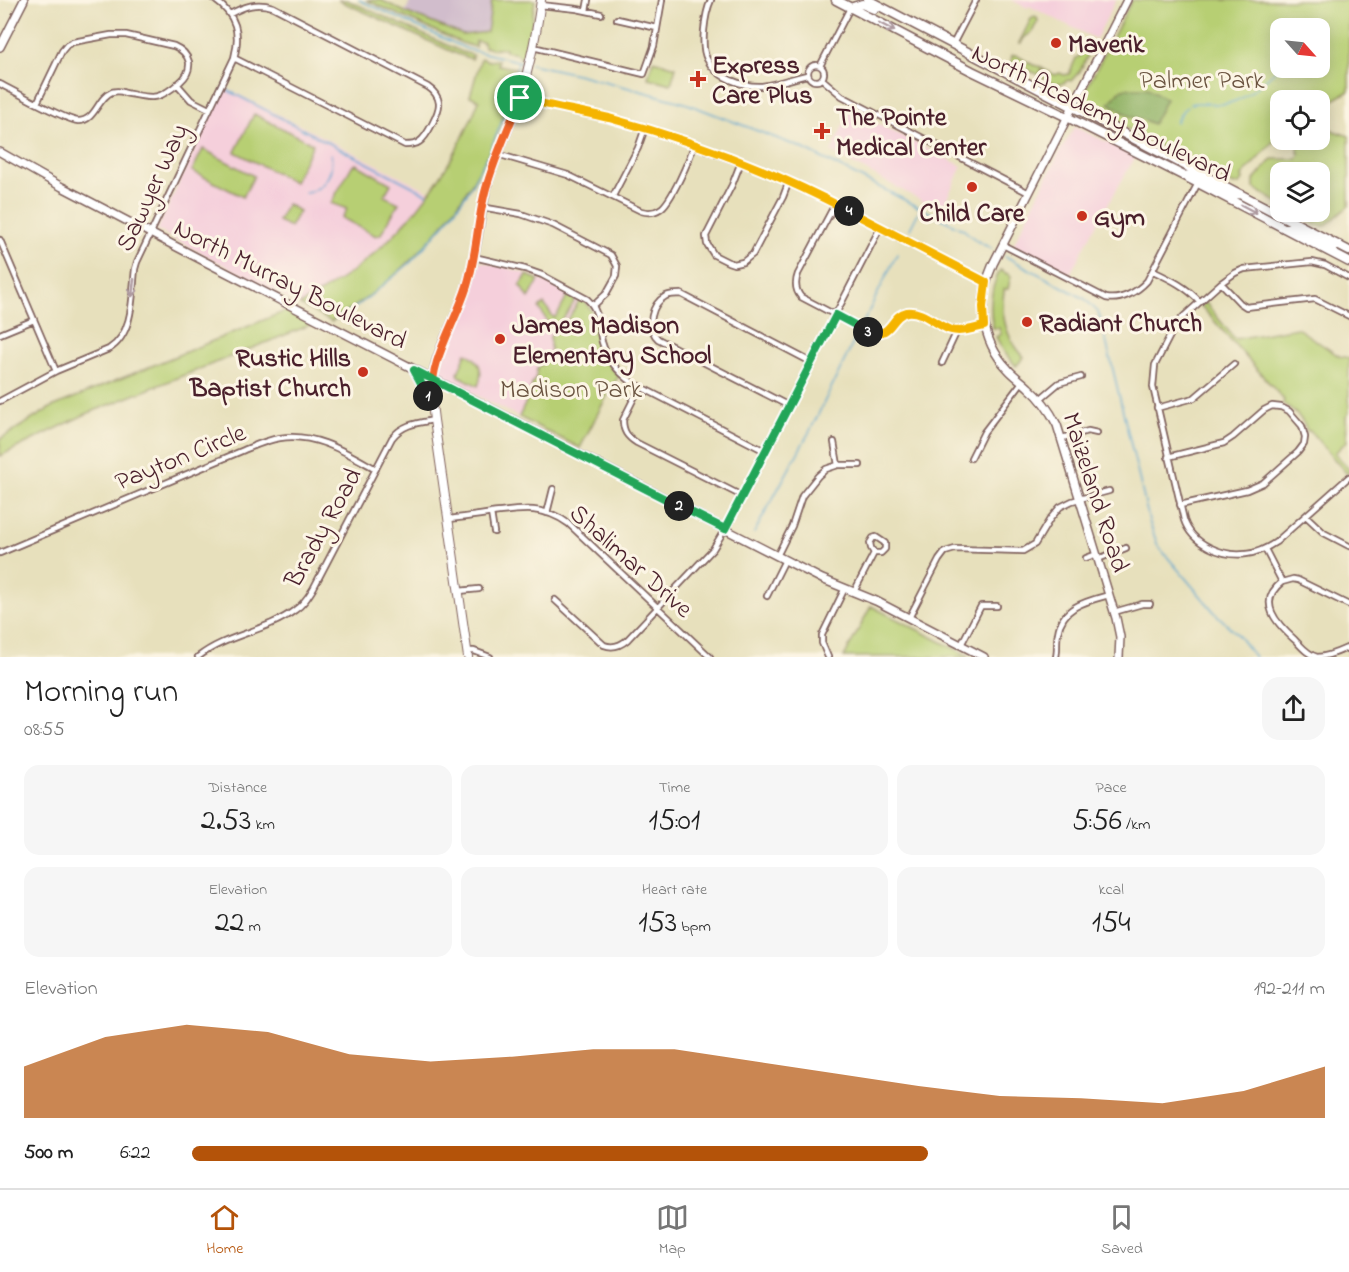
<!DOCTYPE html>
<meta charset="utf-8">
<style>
body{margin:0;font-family:"Indie Flower",sans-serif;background:#f6f6f6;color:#222;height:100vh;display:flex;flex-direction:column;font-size:22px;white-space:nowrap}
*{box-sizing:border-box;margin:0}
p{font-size:20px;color:#767676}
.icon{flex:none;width:33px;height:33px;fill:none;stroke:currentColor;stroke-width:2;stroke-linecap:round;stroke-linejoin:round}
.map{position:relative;height:657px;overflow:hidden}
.drawer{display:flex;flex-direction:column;background:#fff;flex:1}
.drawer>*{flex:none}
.needle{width:39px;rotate:117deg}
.fabs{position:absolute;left:1270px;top:18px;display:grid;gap:12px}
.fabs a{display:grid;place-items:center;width:60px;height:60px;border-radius:12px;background:#fff;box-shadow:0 3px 15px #0003;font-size:30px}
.pin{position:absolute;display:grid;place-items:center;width:51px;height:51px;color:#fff;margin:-26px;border:3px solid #fff;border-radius:50%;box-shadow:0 2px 6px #0007}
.km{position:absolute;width:30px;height:30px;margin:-15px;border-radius:50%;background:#222;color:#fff;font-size:16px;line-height:30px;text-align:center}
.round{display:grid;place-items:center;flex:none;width:63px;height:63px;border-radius:18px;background:#f6f6f6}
.overview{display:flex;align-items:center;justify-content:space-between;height:102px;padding:0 24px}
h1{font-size:33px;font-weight:600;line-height:45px}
.figures{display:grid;grid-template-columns:repeat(3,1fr);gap:9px;height:102px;padding:6px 24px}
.figures div{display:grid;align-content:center;border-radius:15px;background:#f6f6f6;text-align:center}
.figures b{font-size:30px;font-weight:600}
.figures small{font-size:16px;font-weight:400}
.figures p{font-size:16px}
.chart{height:168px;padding:12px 24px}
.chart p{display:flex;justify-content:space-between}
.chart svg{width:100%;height:108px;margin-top:6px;fill:#b45309;opacity:.7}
ul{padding:0 24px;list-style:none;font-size:20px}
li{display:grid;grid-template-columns:96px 72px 1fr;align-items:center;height:45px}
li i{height:15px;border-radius:8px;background:#b45309}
.tab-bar{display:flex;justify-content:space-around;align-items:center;height:84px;border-top:2px solid #e0e0e0;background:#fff;font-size:16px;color:#767676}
.tab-bar a{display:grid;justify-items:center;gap:3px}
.tab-bar .current{color:#b45309}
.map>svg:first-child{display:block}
</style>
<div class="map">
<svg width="1349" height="657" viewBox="0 0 1349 657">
<rect width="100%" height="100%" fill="#fcf5e5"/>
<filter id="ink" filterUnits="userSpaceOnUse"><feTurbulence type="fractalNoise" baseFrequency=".0167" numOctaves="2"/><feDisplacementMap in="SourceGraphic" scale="12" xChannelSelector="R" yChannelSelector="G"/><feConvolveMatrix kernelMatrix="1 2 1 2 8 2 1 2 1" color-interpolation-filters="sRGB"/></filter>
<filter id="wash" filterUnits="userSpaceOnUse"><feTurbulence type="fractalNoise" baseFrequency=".008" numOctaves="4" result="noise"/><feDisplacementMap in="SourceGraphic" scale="24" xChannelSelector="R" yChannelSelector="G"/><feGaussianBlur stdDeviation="1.35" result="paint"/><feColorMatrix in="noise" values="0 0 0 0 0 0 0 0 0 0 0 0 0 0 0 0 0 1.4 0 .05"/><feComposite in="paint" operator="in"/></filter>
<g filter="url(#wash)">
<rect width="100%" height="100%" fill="#e7e0bc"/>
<path fill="#f5cfdb" d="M1011 0H1116L1096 39 1029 6 1028 8Z
M224 87 431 192 408 220 376 251 341 279 300 305 157 230Z
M850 110 962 166 941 211 831 152Z
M1075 127 1136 156 1095 227 1070 274 1013 245 1060 151Z
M482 262 505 267 531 275 580 299 567 321 550 336 551 354 546 360 539 366 536 378 532 384 530 393 519 417 443 378 440 373 445 353 466 304 478 263Z"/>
<path fill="#d1bdcc" d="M411 0H492L487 32 463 35 405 12Z"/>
<path fill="#b7cf73" stroke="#80774f" stroke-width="1.5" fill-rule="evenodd" d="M338 0H347L462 52 473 55 472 59 457 54Z
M366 0H381L405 12 463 35 487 32 492 0H535L530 36 525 59H522L517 54 505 51V48L495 49 484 47 483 42 476 41 475 47 462 43Z
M1132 0H1349V91L1320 108V100H1281V133L1242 176 1243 180 1239 184 1234 185 1168 151 1082 104V97ZM1281 28H1320V68H1281Z
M1034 17 1037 18 1038 21 1032 32 1024 38 1021 43H1019L1031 19Z
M1083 51 1089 53 1080 71 1071 81 1068 80C1057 89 1051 82 1040 76L1043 69 1055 75 1060 73 1064 75 1069 74 1076 58 1080 56Z
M1012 55H1016L1033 65 1042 67 1039 75 1011 62Z
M481 58 489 61 498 60V65L516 68C505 145 453 224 395 275 381 287 366 299 351 309 344 313 337 314 332 322L300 305C317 294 335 284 351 272 410 228 453 168 479 100L470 96Z
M653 60 676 67 671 84 648 78Z
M254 114 313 144 294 182 235 152Z
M1324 125 1334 131 1349 136V206L1325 226 1315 225 1293 212H1320V172H1281V205L1254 188V180L1272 159H1297L1298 157 1299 156 1300 153H1298L1299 141 1320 140V127Z
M203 149 254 176 243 197 192 171Z
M356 164 391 184 384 196 399 203 381 234 376 236 342 218 347 209 331 203 352 166Z
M287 204 299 211 290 227 278 221Z
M1000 270 1011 276 1008 289H1004V291C1000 317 1006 338 1024 357L1016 366 1005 353 996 337 1001 334 999 328H993C989 308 990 288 1000 270Z
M527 275 539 280 529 298 520 286Z
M568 295 576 298C567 316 563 320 548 331L545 328 549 324 539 308 544 304 554 318 559 312Z
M580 299C596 309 594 323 598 340 601 354 609 367 619 376L610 390 580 448 519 417 530 393 532 384 536 378 537 368C556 354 549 355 550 336L567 321Z
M1205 302 1235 339 1297 328 1339 356 1349 358V413L1346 417 1347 441 1335 453 1349 469V473L1347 474 1310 431H1307C1304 420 1293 409 1283 404L1284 400 1201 306Z
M288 310 313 324 86 414 0 456V439L52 407 76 397Z
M466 353C480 360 484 371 478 386L459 376 458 373Z
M871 606 965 654 968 655 967 657H844Z"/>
<path fill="#91b265" stroke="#6e6848" stroke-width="1.5" d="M1126 88H1148L1166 99 1153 124 1142 119 1131 117 1109 103 1121 90Z"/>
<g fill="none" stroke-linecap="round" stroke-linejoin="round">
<path stroke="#55a3ce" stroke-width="1.5" d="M359 0 467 49 526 63
M242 1V0
M531 64 581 75 685 103 802 148 964 230 977 241 992 249
M227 90 427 194
M1190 104C1200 101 1212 105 1223 104 1248 101 1262 81 1281 66
M1176 122 1183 110 1187 107
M305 193C325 189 334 173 331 154
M910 229 920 209
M1005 256 1085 299 1098 312 1102 324 1150 524 1158 546 1216 614 1237 634 1255 657
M336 319 352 310 365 300 410 263 447 221 468 192 489 153 508 107 513 95 518 61
M864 321 897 254
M754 533 812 427 857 335"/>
</g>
</g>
<g filter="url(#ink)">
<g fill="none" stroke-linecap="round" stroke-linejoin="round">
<defs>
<path id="street" d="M711 0C705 13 700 46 707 59 716 78 743 87 762 86 777 84 793 78 807 75
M540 5 577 9 601 14
M586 11 588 0
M230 14C245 6 256 2 273 7L428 87C434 91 438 95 439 103 440 111 427 137 419 142 415 145 410 145 405 145L234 58
M617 19 657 28
M953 44 976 0
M533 47 644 74 654 46 662 0
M808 73a8 8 0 1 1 16 0a8 8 0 1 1-16 0Z
M820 66 850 8
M822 79 842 96 1029 193
M0 84C14 91 67 121 78 121 96 121 97 98 112 92 116 91 121 91 125 93 152 98 157 102 180 82 186 77 190 71 189 62 187 54 181 49 174 46L126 35H111L73 42 67 45 62 51 37 103
M177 84 191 100 209 109
M520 98 610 119 645 128 683 141 777 176 809 191 986 282
M497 154 568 175 641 211C648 213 654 213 660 209 671 203 690 158 694 145
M741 162 732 185 706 236 707 244 714 255 728 262 734 264 743 262 753 254 783 197 789 181
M613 196 638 148 645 128
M835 204 798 274C795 282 795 290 801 297L870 333C893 337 890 314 909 312 925 311 937 326 952 330 962 333 974 328 984 325
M481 207 521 214 553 225 611 255 617 266 616 276 606 294 593 306
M0 240 56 371
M1003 245 1106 298C1121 301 1137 292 1147 281L1198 183
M474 257 525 269 542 275 587 299C600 311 598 326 602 342 607 360 619 373 633 383L765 451
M1153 271C1170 279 1187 287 1200 302
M1349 278 1325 265 1312 262 1244 269 1235 273 1221 283 1183 317 1174 328 1155 365 1153 387 1184 520C1192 544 1222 557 1246 554 1257 553 1267 548 1276 542L1349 477
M1221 283 1240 303 1246 307 1315 299 1349 316
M0 334 34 320
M942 363 957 331
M640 386 623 420C623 431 627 437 637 443L742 496
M1040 399 1059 383 1081 377
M0 401 56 371 109 349C134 334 132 295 135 269L137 262 234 58C241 33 236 15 215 0
M789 406 658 339C646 327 651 304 666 296 671 294 676 294 681 294L811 362
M1157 408 1194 398 1234 364
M1062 438 1088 431 1097 433
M834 442 838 465
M1168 457 1224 443 1233 437 1264 410 1272 406 1281 407 1289 411 1302 426 1305 437 1304 444 1298 452 1263 483 1247 490 1180 505
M971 458 984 432 1022 382
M491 513 494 532
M547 513 553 489
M1306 516 1324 533 1349 546
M449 519C463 517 477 516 492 513 521 509 544 505 569 524L710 657
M1265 549 1282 582 1293 579 1298 580 1349 605
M0 553 244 450C256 445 267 440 280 438 315 432 347 453 376 469
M777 556 792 526 802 496 818 476 826 469 838 465H860
M1086 558 1097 554
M1098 559 1126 548
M1282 582C1256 602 1277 624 1295 640 1301 646 1308 655 1317 657 1328 657 1340 651 1349 647
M459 591 479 589
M854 592 874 553H881L885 549V543L876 537 873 538 870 543 871 548 874 553
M767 596 785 560
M555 600 604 645C612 648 620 646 627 640L713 549 725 529 880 228
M1114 612 1142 604H1150
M909 618 939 560 945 552 955 549 1023 551 1035 544 1050 519 1060 507 1072 501 1109 491
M961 645 981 606H997
M468 651H474L490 657
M198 657C227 634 266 632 295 610 303 605 308 597 313 589L392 438C403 424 417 423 434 420
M828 657 822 643V635L845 588
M1056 657C1058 649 1056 641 1058 633 1062 606 1087 601 1109 595"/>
<path id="secondary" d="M0 47 24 0
M0 152 62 187 198 258 822 579 876 601 984 657
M414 370 431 402
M1119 657 1120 637 1116 618 1057 425C1050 411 1041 398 1029 388 1022 381 1014 376 1008 369 980 340 977 300 993 264L1127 0"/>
<path id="primary" d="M1184 176 1190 175 1196 177 1231 195H1236L1239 194
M1285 228H1293L1332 248 1339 245
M468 657 434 420C431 401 431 381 436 362 444 335 459 312 467 286 478 251 479 214 489 179 496 155 507 134 515 111 528 75 536 38 541 0"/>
<path id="highway" d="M836 0 972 71 1067 117 1198 183 1349 262
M868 0 1349 251
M850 8 862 4 874 9"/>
</defs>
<use href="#street" stroke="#81635e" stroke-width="8"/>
<use href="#secondary" stroke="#81635e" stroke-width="10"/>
<use href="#primary" stroke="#81635e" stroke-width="10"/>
<use href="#highway" stroke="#81635e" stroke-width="11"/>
<use href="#street" stroke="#fff" stroke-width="4.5"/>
<use href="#secondary" stroke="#fff" stroke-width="7"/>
<use href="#primary" stroke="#fff" stroke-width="8"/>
<use href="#highway" stroke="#fff" stroke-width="8"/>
</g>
<defs><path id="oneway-shaft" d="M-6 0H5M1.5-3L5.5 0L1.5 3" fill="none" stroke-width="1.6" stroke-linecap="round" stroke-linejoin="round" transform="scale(1.5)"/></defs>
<g stroke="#ae9aa0">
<use href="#oneway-shaft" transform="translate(887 27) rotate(28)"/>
<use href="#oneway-shaft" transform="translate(1249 209) rotate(28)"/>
<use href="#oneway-shaft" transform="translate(133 288) rotate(97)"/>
</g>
</g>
<g fill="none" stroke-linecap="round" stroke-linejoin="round" filter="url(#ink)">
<defs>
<path id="split-1" d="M428 396 432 403C429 359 454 327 467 286 476 257 477 226 484 196 492 162 508 131 520 98"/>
<path id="split-2" d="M428 396 414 370 679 506"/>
<path id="split-3" d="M679 506 725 529 836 315 868 332"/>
<path id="split-4" d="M849 211 986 282 983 307 984 326C974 328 962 333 951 330 937 326 923 310 907 312 889 316 894 338 868 332"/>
<path id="split-5" d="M520 98C549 106 580 111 609 118 691 140 775 172 849 211"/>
</defs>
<use href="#split-1" stroke="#fff" stroke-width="12"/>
<use href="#split-2" stroke="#fff" stroke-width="12"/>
<use href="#split-3" stroke="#fff" stroke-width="12"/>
<use href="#split-4" stroke="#fff" stroke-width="12"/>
<use href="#split-5" stroke="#fff" stroke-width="12"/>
<use href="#split-1" stroke="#f0652b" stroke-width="8"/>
<use href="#split-2" stroke="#22a559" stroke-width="8"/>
<use href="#split-3" stroke="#22a559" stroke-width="8"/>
<use href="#split-4" stroke="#f5b400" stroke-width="8"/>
<use href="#split-5" stroke="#f5b400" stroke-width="8"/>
</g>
<g fill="#c8321e" stroke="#fcf5e5" stroke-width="2">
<circle cx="1056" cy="43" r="6"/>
<path d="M695 70h6v6h6v6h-6v6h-6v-6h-6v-6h6z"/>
<path d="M819 122h6v6h6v6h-6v6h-6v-6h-6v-6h6z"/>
<circle cx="972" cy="187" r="6"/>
<circle cx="1082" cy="216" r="6"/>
<circle cx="1027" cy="322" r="6"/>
<circle cx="500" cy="339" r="6"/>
<circle cx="363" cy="372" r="6"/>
</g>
<g text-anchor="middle" stroke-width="6" stroke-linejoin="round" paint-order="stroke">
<g font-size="26" font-weight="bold" fill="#4a1f2b" stroke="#fcf5e5" text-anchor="start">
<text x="1068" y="52">Maverik</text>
<text x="712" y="73">Express<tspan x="712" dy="30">Care Plus</tspan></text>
<text x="836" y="125">The Pointe<tspan x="836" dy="30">Medical Center</tspan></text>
<text x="972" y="221" text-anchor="middle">Child Care</text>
<text x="1094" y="225">Gym</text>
<text x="1039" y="331">Radiant Church</text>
<text x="512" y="333">James Madison<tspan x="512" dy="30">Elementary School</tspan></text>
<text x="351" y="366" text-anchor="end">Rustic Hills<tspan x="351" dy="30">Baptist Church</tspan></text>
</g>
<g font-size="26" fill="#6b5441" stroke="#fcf5e5">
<text x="1202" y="88">Palmer Park</text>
<text x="571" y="397">Madison Park</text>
</g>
<g font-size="26" fill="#4a1f2b" stroke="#fcf5e5">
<text transform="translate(1102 112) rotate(26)" y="9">North Academy Boulevard</text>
<text transform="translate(151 187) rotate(-65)" y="9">Sawyer Way</text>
<text transform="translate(291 283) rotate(27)" y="9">North Murray Boulevard</text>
<text transform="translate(180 456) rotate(-22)" y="9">Payton Circle</text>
<text transform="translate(1097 492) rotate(72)" y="9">Maizeland Road</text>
<text transform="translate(322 527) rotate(-61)" y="9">Brady Road</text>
<text transform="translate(632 560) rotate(42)" y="9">Shalimar Drive</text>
</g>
</g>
</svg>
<div class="fabs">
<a><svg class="needle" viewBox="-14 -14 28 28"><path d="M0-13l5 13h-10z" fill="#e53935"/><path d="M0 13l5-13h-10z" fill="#767676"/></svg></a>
<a><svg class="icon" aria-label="locate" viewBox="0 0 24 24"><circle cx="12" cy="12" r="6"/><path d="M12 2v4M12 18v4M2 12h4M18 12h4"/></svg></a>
<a><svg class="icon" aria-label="layers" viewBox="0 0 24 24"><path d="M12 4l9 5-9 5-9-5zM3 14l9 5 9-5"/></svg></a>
</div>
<div class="pin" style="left:520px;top:98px;background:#1e9e55"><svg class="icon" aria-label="arrive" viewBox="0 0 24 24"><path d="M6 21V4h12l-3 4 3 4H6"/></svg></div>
<b class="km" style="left:428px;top:396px">1</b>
<b class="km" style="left:679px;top:506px">2</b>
<b class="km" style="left:868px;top:332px">3</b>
<b class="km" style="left:849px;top:211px">4</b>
</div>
<section class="drawer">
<div class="overview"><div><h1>Morning run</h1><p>08:55</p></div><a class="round"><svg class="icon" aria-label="share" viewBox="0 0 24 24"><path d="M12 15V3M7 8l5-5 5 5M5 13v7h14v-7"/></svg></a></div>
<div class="figures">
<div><p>Distance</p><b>2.53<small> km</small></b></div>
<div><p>Time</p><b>15:01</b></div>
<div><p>Pace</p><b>5:56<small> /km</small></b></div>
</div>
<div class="figures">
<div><p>Elevation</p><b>22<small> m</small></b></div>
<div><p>Heart rate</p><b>153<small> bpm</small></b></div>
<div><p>kcal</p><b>154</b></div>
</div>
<div class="chart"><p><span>Elevation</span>192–211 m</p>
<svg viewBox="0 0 160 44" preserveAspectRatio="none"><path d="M0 44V23L10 11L20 6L30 9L40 18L50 21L60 19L70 16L80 16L90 21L100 26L110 31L120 35L130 36L140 38L150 33L160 23V44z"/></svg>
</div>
<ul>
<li><b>500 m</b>6:22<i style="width:65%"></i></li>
</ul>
</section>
<nav class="tab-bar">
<a class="current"><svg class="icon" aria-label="home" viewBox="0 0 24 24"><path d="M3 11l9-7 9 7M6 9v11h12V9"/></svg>Home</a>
<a><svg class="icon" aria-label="map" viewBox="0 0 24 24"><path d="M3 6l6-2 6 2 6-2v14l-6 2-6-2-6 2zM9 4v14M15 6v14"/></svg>Map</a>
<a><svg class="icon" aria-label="saved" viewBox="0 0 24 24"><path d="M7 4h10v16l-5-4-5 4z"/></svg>Saved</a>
</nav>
